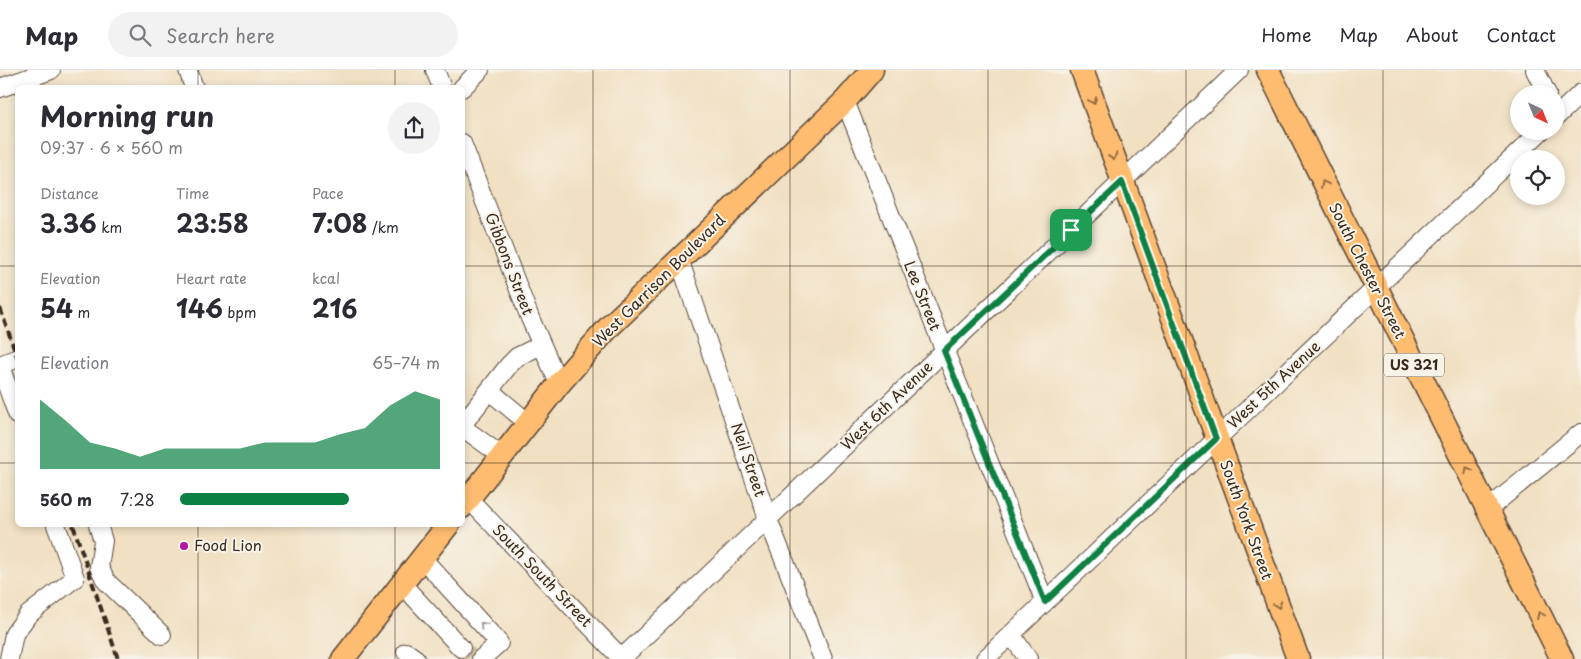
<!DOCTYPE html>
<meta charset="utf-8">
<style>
body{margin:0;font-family:"Playpen Sans",sans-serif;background:#f2f2f3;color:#2b2b33;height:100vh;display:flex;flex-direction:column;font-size:19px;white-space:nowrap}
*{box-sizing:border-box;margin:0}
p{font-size:16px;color:#7c7c81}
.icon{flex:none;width:28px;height:28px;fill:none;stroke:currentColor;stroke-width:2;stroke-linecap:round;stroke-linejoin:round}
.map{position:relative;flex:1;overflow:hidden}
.panel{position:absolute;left:15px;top:15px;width:450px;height:442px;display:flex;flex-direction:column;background:#fff;border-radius:8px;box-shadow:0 2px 8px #0003}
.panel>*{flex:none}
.needle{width:32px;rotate:137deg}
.buttons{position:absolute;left:1510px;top:15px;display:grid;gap:10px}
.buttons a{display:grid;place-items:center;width:55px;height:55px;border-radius:50%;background:#fff;box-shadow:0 2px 8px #0003;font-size:25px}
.pin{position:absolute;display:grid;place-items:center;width:42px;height:42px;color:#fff;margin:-21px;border-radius:10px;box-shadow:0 2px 8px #0006}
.round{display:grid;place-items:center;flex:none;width:52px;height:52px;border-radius:26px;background:#f2f2f3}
.summary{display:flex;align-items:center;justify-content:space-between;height:85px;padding:0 25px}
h1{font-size:28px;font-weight:700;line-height:38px}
.figures{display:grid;grid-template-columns:repeat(3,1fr);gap:8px;height:85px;padding:5px 25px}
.figures div{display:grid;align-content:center}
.figures b{font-size:25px;font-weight:700}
.figures small{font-size:14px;font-weight:400}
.figures p{font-size:14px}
.chart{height:140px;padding:10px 25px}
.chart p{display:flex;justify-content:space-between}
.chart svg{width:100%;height:90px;margin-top:5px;fill:#0b8043;opacity:.7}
ul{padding:0 25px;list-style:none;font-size:16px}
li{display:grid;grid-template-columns:80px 60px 1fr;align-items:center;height:38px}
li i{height:12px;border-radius:6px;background:#0b8043}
header{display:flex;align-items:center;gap:30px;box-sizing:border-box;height:70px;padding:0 25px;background:#fff;border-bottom:1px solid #e1e1e2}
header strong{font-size:24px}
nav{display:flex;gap:28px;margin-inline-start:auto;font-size:18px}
.search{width:350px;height:45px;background:#f2f2f3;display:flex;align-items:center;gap:12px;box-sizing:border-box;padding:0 18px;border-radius:28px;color:#7c7c81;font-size:19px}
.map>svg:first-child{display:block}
</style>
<header>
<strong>Map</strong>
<div class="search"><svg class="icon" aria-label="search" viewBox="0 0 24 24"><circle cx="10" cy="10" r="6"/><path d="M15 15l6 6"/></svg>Search here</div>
<nav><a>Home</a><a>Map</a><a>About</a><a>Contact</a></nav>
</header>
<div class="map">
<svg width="1581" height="589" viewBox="0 0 1581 589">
<rect width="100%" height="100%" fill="#f7f3e8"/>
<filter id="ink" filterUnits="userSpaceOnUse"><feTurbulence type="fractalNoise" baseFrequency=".02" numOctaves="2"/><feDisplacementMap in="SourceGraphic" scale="10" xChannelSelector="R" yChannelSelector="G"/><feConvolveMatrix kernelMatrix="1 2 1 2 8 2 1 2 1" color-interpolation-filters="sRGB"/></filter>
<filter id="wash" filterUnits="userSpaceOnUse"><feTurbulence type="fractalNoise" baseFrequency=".0096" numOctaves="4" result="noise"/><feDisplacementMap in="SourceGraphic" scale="20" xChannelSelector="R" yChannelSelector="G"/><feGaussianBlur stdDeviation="1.12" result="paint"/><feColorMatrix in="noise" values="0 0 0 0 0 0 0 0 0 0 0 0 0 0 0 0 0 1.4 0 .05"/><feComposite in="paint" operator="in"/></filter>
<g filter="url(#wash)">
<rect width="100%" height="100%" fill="#f1e0c2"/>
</g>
<g filter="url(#ink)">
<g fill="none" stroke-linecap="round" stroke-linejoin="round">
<path stroke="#cdbca1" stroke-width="18" stroke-dasharray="18 9" stroke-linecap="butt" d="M461 578 470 587"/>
<defs>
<path id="minor" d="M188 0 194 18
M435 0 442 18
M1535 0 1547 24
M0 18 51 0
M462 18 480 0
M845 31 1045 532
M1556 47 1581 23
M462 73 530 248 559 314
M679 189 768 449 823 589
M0 295 18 288
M0 296 18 346
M490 321 528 353
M462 355 509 295 517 287 541 275
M462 357 502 386
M462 422 622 589
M1488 439 1581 363
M98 455 103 471 99 497 106 511 162 565
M422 488 499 573 481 589
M402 514 461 578
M1011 564 1028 589
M406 582 416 589
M622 588 1239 0
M9 589 14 564 28 545 75 508 56 455
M985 589 1541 61"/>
<path id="major" d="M1082 0 1298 589
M1268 0 1562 589
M462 437 559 314 609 257 845 31 872 0
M343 589 448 455"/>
</defs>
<use href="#minor" stroke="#564537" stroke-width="20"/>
<use href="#major" stroke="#564537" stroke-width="25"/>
<use href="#minor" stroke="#fff" stroke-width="18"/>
<use href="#major" stroke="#febc70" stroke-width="22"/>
<path stroke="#3b2a1e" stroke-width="4" stroke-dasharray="8 4" stroke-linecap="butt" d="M0 238 18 289
M73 455 118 589"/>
</g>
<defs><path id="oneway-chevron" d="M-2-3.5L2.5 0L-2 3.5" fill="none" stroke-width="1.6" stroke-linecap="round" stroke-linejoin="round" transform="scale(1.25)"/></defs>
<g stroke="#936c43">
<use href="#oneway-chevron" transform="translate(1093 31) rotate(70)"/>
<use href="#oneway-chevron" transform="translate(1113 87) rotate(70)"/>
<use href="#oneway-chevron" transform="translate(1324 114) rotate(-116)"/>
<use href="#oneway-chevron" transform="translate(1468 400) rotate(-117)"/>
<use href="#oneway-chevron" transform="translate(1278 535) rotate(70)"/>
<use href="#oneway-chevron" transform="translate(1540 545) rotate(-116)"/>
</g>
<use stroke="#a79f9a" href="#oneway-chevron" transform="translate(483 555) rotate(-132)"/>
</g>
<g fill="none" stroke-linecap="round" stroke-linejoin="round" filter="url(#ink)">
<defs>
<path id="route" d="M1122 112 1216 369 1045 532 944 281Z"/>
</defs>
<use href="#route" stroke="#fff" stroke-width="10"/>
<use href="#route" stroke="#0b8043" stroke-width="6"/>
</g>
<path fill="none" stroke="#3b2a1e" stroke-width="1" stroke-opacity="0.55" d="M198 0V18M395 0V18M593 0V589M790 0V589M988 0V589M1186 0V589M1383 0V589M0 196H18M462 196H1581M0 393H18M462 393H1581M198 455V589M395 455V589"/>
<circle fill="#b5179e" stroke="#f7f3e8" stroke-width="2" cx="184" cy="476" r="5"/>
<g text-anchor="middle" stroke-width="4" stroke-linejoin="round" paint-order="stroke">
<rect fill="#f7f3e8" stroke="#73665b" stroke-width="1" x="1384" y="283.5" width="60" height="23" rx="4"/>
<g font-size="14" font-weight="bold" fill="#3b2a1e">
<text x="1414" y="300">US 321</text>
</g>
<g font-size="15" fill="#3b2a1e" stroke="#f7f3e8">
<text transform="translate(509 194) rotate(69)" y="5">Gibbons Street</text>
<text transform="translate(1367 201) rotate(63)" y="5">South Chester Street</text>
<text transform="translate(659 211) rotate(-45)" y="5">West Garrison Boulevard</text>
<text transform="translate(922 226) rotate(68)" y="5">Lee Street</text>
<text transform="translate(1274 315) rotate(-43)" y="5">West 5th Avenue</text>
<text transform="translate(887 336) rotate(-44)" y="5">West 6th Avenue</text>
<text transform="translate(748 390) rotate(71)" y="5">Neil Street</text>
<text transform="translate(1246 450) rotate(70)" y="5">South York Street</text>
<text transform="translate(542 506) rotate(46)" y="5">South South Street</text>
</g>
<g font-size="15" fill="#3b2a1e" stroke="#f7f3e8" text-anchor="start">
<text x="194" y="481">Food Lion</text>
</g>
</g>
</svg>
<div class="buttons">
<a><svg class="needle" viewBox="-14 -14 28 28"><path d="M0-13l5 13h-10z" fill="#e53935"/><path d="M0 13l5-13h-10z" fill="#7c7c81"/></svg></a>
<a><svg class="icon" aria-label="locate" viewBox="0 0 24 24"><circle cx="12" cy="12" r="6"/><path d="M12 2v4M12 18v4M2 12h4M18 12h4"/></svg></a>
</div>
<div class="pin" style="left:1071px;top:160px;background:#1e9e55"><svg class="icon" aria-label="arrive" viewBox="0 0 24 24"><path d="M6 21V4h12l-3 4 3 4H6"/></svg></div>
<section class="panel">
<div class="summary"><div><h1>Morning run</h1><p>09:37 · 6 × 560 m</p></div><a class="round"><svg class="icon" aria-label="share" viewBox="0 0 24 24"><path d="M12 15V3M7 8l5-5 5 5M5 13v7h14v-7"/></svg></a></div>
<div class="figures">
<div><p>Distance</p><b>3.36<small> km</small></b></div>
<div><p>Time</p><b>23:58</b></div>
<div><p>Pace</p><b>7:08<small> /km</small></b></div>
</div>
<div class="figures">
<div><p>Elevation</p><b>54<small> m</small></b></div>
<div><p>Heart rate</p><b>146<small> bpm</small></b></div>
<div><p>kcal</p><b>216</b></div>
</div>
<div class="chart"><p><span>Elevation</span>65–74 m</p>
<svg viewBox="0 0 160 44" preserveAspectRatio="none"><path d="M0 44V10L10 20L20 31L30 34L40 38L50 34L60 34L70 34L80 34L90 31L100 31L110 31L120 27L130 24L140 13L150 6L160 10V44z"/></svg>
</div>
<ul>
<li><b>560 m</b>7:28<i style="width:65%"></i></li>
</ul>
</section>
</div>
